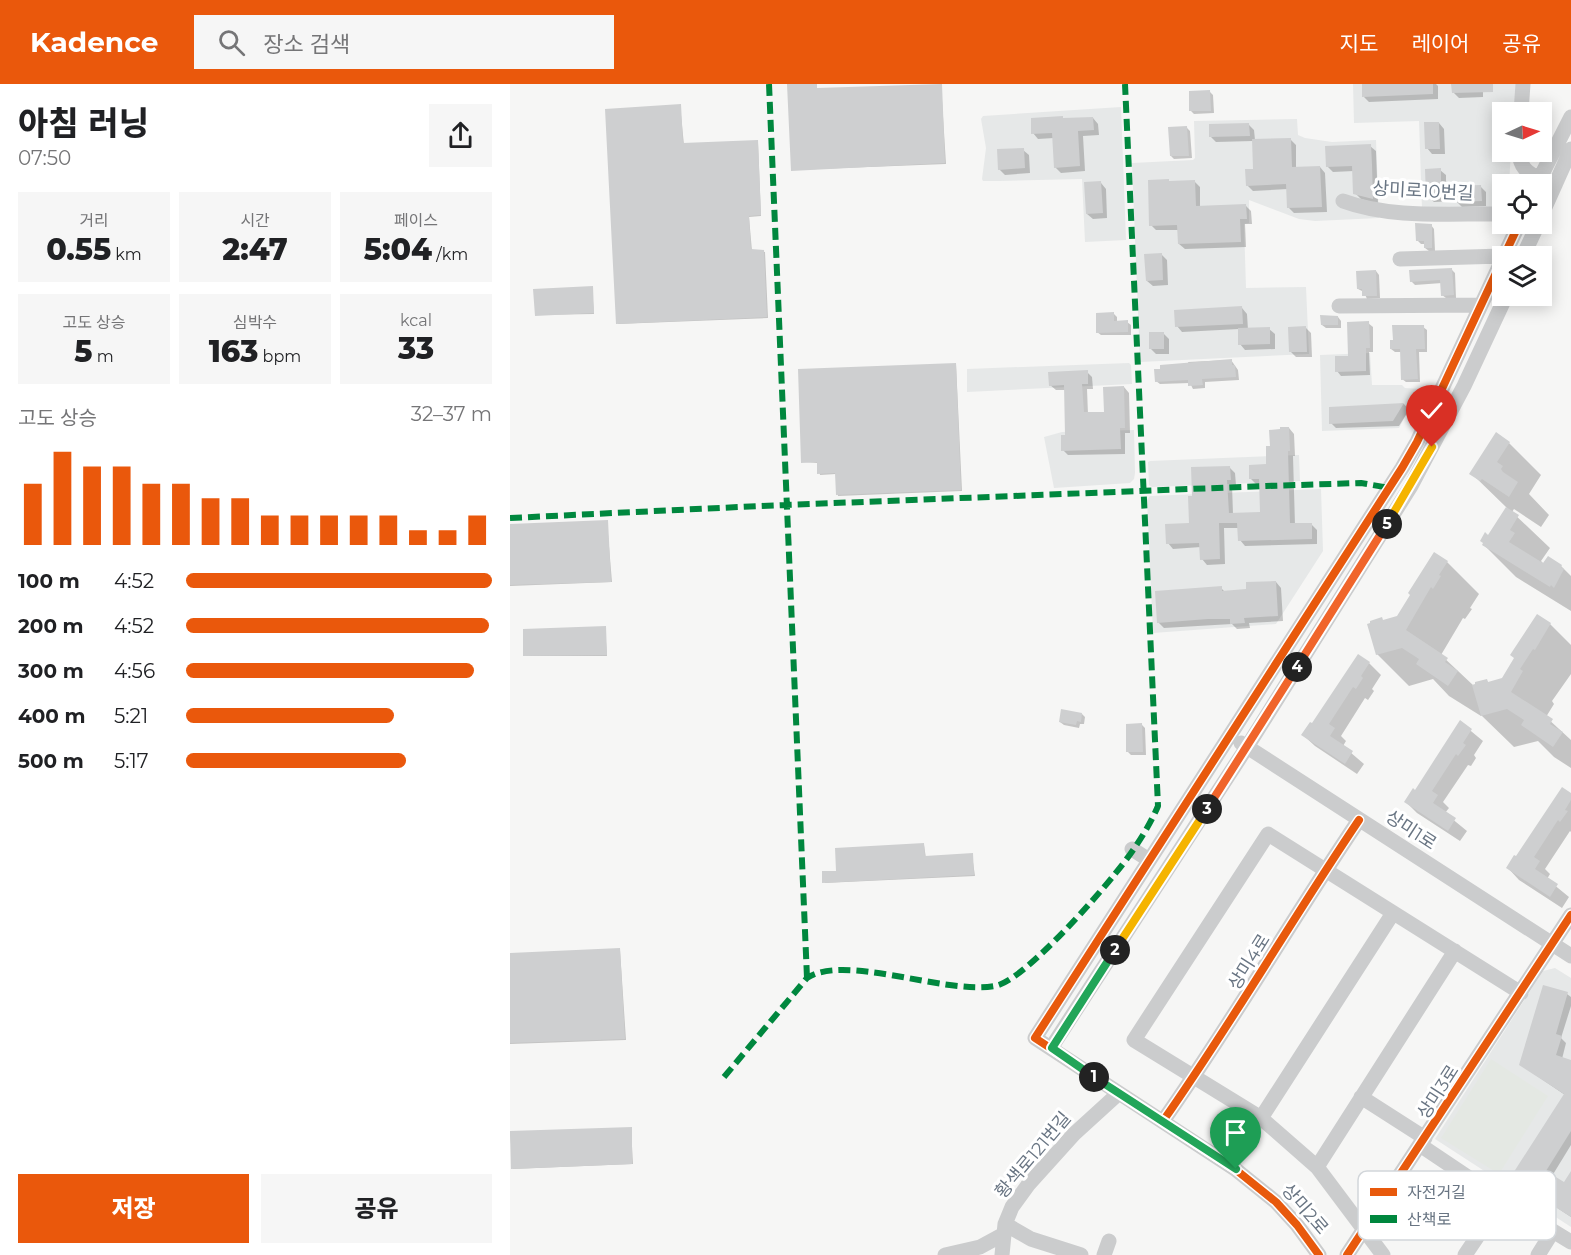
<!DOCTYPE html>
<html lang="ko">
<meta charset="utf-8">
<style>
body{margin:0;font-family:Montserrat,"Noto Sans KR",sans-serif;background:#f6f6f6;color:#202124;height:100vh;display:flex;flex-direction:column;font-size:22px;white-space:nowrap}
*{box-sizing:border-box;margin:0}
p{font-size:20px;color:#757577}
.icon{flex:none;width:33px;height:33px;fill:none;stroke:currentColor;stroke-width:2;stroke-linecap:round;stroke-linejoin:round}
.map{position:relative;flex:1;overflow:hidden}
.side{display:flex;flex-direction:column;background:#fff;width:510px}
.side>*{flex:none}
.needle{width:39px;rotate:86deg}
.fabs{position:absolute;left:982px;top:18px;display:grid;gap:12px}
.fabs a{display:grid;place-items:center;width:60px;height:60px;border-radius:0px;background:#fff;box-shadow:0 3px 15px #0003;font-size:30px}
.pin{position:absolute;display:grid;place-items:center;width:51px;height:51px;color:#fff;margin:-62px -26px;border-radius:50% 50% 50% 0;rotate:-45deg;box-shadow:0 0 6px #0007}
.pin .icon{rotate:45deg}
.km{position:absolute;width:30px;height:30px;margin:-15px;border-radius:50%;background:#222;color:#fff;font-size:16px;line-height:30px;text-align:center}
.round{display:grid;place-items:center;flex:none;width:63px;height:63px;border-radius:0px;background:#f6f6f6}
.headline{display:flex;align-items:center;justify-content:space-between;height:102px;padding:0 18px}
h1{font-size:33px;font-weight:800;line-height:45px}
.figures{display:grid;grid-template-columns:repeat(3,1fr);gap:9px;height:102px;padding:6px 18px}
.figures div{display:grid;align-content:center;border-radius:0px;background:#f6f6f6;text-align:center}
.figures b{font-size:30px;font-weight:800}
.figures small{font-size:16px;font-weight:400}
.figures p{font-size:16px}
.chart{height:168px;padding:12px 18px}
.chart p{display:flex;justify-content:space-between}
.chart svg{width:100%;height:108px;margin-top:6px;stroke:#ea580c;stroke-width:6}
.button{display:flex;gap:12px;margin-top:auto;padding:12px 18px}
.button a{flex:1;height:69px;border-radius:0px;background:#ea580c;color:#fff;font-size:24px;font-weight:800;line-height:69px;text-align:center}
.button a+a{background:#f6f6f6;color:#202124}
ul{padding:0 18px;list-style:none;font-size:20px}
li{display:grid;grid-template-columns:96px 72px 1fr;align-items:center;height:45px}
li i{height:15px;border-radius:8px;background:#ea580c}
header{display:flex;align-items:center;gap:36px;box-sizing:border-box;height:84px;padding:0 30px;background:#ea580c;color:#fff}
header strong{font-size:28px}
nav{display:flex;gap:33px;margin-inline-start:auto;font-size:21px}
.search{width:420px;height:54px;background:#f6f6f6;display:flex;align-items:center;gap:15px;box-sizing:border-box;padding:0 21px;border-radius:0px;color:#757577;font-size:22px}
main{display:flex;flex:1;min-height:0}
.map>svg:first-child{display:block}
</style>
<header>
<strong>Kadence</strong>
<div class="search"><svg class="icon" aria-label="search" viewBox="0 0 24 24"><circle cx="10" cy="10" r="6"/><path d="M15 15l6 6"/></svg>장소 검색</div>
<nav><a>지도</a><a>레이어</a><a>공유</a></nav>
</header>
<main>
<section class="side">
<div class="headline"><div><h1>아침 러닝</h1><p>07:50</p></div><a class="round"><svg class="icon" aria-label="share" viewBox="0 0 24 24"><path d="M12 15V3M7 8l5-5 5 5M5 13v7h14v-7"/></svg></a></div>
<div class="figures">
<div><p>거리</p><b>0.55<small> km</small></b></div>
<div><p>시간</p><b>2:47</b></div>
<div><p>페이스</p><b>5:04<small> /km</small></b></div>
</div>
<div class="figures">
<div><p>고도 상승</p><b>5<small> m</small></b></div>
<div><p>심박수</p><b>163<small> bpm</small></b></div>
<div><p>kcal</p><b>33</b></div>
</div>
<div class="chart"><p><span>고도 상승</span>32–37 m</p>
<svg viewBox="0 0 160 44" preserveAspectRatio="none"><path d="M5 44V19M15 44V6M25 44V12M35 44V12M45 44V19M55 44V19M65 44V25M75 44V25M85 44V32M95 44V32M105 44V32M115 44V32M125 44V32M135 44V38M145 44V38M155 44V32"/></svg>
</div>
<ul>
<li><b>100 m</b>4:52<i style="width:100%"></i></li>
<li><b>200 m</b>4:52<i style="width:99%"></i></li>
<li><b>300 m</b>4:56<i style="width:94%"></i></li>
<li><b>400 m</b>5:21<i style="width:68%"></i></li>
<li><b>500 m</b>5:17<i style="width:72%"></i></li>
</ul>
<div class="button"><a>저장</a><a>공유</a></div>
</section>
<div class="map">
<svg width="1061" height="1171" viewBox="0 0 1061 1171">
<rect width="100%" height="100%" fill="#f6f6f5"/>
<path fill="#e6e8e8" d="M843 0H1006L1004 28H993V68H1001L999 100H993V123L912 125 909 37 844 39Z
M611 23 616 156 575 158 572 95 489 97H473L472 95 476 64 471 35 473 32Z
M787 35 788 51 795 54 822 58 866 56 869 134 805 137 789 135 739 116V139L734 140 736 204 796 203 799 270 630 278 622 79 683 76 685 74 684 37Z
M860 269 862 301H892L895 304 910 305 889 344 812 347 810 271Z
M619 279 621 281 622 300 457 308V285Z
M624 346 625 389 624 395 620 399 544 404 534 353 552 348Z
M789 371 790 397 642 403 639 401 638 378 640 377Z
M811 405 813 467 766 540 643 549 637 416 640 412Z
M1045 884 1061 894V1143L925 1055 1033 887Z"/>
<path fill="#e4e8e3" d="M981 975 1038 1012 989 1090 931 1054Z"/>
<path fill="#0003" d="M431 0 436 80 282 86Z
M853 0H926L928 2V15L859 18 854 13Z
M943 0H973V13L949 14 943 8Z
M700 8 703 11 704 29 684 30 681 27Z
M170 21 174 61 248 59 251 132 239 133 242 167 255 168 258 234 108 240Z
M553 34 555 36 583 34 588 40 589 51 573 52 575 87 551 89 545 83 544 54 528 55 523 49Z
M929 39 934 45 935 70H922L917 64Z
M739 41 744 46 745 56 780 55 786 61V84L810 83 815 89 817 128 784 129 779 124 778 105 743 107 737 101 744 86 743 57 706 58 701 53Z
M677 44 680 47 682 74 664 75 661 72Z
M860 62 866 67 868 120 851 115 845 109 844 87 823 88 817 82Z
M513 66 519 71 520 89 495 91 489 85Z
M930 86 936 91V104L970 102 976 108V122L952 123 946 117 924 118 918 113Z
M684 97 690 103V123L736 122 741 127 742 140H735L736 163 675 165 669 160V146H646L641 141Z
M591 99 596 105 597 134 583 135 577 130Z
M921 141 924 145 925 167H919L915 164V160H911L907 156Z
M651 170 657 176 658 201 643 202 637 197Z
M942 186 945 189 946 214H936L932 211V199L905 201 901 197Z
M866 187 869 191 870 214 857 215 854 208 848 205Z
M82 204 84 230 26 231Z
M732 224 737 230 738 246 759 245 765 250V265L735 266 730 260 729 245 672 248 667 242Z
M604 230 607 233V238H617L621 241V251H591L587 248Z
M828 233 831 237V244H816L812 241Z
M858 239 863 243V268H859L860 291 831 292 827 287 839 273Z
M913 243 917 246V268H909L910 298H896L892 295 891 268H885L881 265Z
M796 244 801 249 802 273H786L781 268Z
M653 249 659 255V270H646L641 265Z
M721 276 728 286 729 296 695 298V304L683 305 680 299 650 300 646 297 679 281 678 278Z
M446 280 452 407 328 412 326 390 310 391 308 379 293 378Z
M577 288 582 293 583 305H577L578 330 595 329 614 303 619 309 620 349H615V370L558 371 553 366 557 352 556 306H546L540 301Z
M894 320 899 326 889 342 826 344 821 339 820 324Z
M779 344 784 350 785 372H783L785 441 801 440 807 446V460L735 462 730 456 729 444H714L715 480 697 481 692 475 691 463 663 465 658 459 681 441 684 414 720 384 725 389 726 401H722L723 430H752L751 400H746L741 395 758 382 761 363Z
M999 359 1031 391 1019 410 1039 431 1031 443 1004 425 1002 428 1040 464 1031 477 1034 480 1051 482 1061 492V527L1006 493 974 461 997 424 961 389Z
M97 438 102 498 0 502V441Z
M925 470 937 478 969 510 960 524 962 525 955 535 953 534 931 571 964 602 976 596 979 599 993 595 1040 540 1061 561V590L1042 617 1044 620 1036 633 1061 656V684L1044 673 1028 657 1004 663 971 631V632L939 612 923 595 899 602 867 570 874 538 888 534Z
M766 498 771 504 773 537 739 539 740 544 727 545 722 540 654 544 648 538 711 504 715 508 738 507Z
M95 543 97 572H15Z
M859 579 871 591 862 605 864 607 858 616 855 614 831 652 836 657 833 662 854 680 847 690 805 662 793 651Z
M572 630 575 633 574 640H570L569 644 554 641 550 638Z
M950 638 973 657 964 671 966 674 961 682 958 681 933 718 939 724 935 729 957 747 950 757 907 729 896 718 905 708Z
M632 641 635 644 636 671H621L618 668Z
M1061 711V748L1060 747 1035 785 1040 790 1037 795 1059 813 1052 824 1009 796 998 784Z
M414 761 416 774 462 771 465 792 314 799 328 788Z
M110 866 116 956 0 960V871Z
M1057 910 1061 913V922L1051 954 1056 959 1052 975 1061 978V1061L1042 1092 1055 1100 1061 1090V1133L1002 1094 1055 1011 1011 981Z
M121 1044 123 1080 3 1085 0 1048Z"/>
<path fill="#cecfd0" d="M277 0H307V4L432 0 435 79 281 87Z
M852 0H923V10L852 13Z
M941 0H983V8L942 9Z
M700 6 701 27H679V7Z
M171 20 173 59 248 56 251 131 239 132 241 165 254 166 257 233 106 240 95 25Z
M553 32V34L583 33 584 46 568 47 570 82 544 84 542 49 521 50V34Z
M914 38H929L930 65H915Z
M739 39 740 52 699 53V40Z
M677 42 679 72H660L658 43Z
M781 54 782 83 810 82 812 123 777 124 776 100 736 102 735 85H743L742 55Z
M861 60 862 81 863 115 843 110 842 82 816 83 815 62Z
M514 64 515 84 488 86 487 65Z
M931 84V102L971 101 972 117 945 118 944 112 916 113 915 85Z
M659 95V97L685 96 686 122 736 120 737 135H730L731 158 668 160 667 141 639 142 638 96Z
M591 97 593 129 576 130 574 98Z
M905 139 922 140V164H914V157H906Z
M652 169 653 196 636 197 634 170Z
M942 184 944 211 931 212 930 196 900 198 899 186Z
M866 186 867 212H852V205H847L846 187Z
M83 202 84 229 25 232 23 205Z
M732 222 733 240 665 243 664 226Z
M604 228V237L618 236V248L586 249V229Z
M810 231 828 232V241H811Z
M859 237 860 264H856V287L825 288V272H838L837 238Z
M882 241H914L915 265H906L908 295 891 296 890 265H880V256H883Z
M796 242 797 268H779L778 243Z
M760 243V260L728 261V244Z
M639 248H654V265H639Z
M722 275V281H725L726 293 692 295 693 301 678 302V296L645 298 644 285H650V281Z
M446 279 451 406 326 411 325 389 307 390V378L291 379 288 285Z
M578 286V300H572L574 328H594L593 303 614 302 615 344H610L611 365 551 367V351H555L554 301 539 302 538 288Z
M894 319 883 337 819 340V323Z
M770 343H779L780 367H778L780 439H802V455L728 457 727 439H709L710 475 690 476 689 459 656 460 655 440 679 439 678 412H682L681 383 720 382 721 396H717L719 429 750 428 749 395H739V381L756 380V362H760L759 346 770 345Z
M986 348 1000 358 987 378 993 382 991 385 993 388 1008 398 999 413 972 395 970 397 959 390Z
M996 423 1009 431 1000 446 1005 449 999 458 1033 479 1038 472 1052 481 1051 483 1054 485 1044 504 1041 501 1040 503 972 461 973 459 970 457 975 448 978 451Z
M98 436 101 498 0 501V440Z
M924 468 938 477 929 491 931 492 923 505 921 503 896 546 938 574 935 578 948 587 938 602 906 580 909 575 892 564 866 571 857 540 860 539V537L872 533 873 536 887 532 900 511 898 509Z
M766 497 768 532 734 534 735 539 720 540V535H698L647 539 645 507 712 502V507L736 505V498Z
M1027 530 1041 539 1025 566 1023 565 1010 585 1013 587 1001 608 1043 635 1040 640 1053 648 1043 663 1011 641 1014 636 997 625 971 632 962 601 965 600V598L977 595 978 598 992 594 1004 574 1000 571Z
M96 542 97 571 13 572V545Z
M848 570 860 578 851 592 853 594 846 605 843 603 819 640 825 644 820 652 843 667 835 680 791 651 800 638 802 639Z
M551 625 572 629 571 638 567 637 566 641 549 638Z
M950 636 962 645 953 659 956 661 948 672 946 670 922 707 928 711 923 719 946 734 938 747 894 718 903 704 905 706Z
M632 639 633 668H616V640Z
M1052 703 1061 709V716L1055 726 1058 727 1050 738 1048 736 1024 773 1030 777 1025 785 1048 800 1040 813 996 784 1004 771 1006 772Z
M414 759 415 772 463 769 464 791 312 799V787H326L325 764Z
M110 864 115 955 0 959V869Z
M1033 901 1058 908 1046 950 1052 952 1046 971 1061 976V1047L1036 1087 1054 1098 1061 1087V1133L1000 1094 1054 1010 1009 981Z
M122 1043V1080L1 1085 0 1047Z"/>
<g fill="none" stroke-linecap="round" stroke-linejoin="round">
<path stroke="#cbcccd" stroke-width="15" d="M1011 28 1013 0
M1009 68C1010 83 1016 88 1030 95
M1027 100 1061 33
M833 117C881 135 942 129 993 130
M1032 130 1061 65
M1013 172 1028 140
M890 175 993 172
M829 222 970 221
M731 659 1061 872
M622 765 639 776
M541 964 737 663 901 402 954 302 996 212
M851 1013 915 1054
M751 1034 883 829
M653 1037C722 939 782 835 849 736
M910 1061 992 1116 1061 1158
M807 1083 945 867
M495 1140 521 1155 571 1171
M435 1171 470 1163 494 1150
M492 1171 495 1140 502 1123 518 1101 564 1050 609 1009
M594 1171 599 1157
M809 1171 787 1141 766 1118 725 1085 525 954 892 384 907 358 1009 140
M837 1171 1061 831
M873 1171 807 1083 751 1034 624 956 758 750 1011 909
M955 1171 992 1116
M1028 1171 1043 1147"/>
<path stroke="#00873e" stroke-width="6" stroke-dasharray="12 6" stroke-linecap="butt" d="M259 0 297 894
M0 434 250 422 756 402 851 399 880 404
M214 993 297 894C335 869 435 911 485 902 512 898 585 815 604 791 620 772 638 746 648 722L615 0"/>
<defs>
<path id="cycleway" d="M653 1037C722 939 782 835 849 736
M809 1171 787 1141 766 1118 725 1085 525 954 892 384 907 358 1009 140
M837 1171 1061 831"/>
</defs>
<use href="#cycleway" stroke="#fff" stroke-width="11"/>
<use href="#cycleway" stroke="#e8590c" stroke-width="8"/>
</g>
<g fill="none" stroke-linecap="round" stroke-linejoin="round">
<defs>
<path id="split-1" d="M584 993 726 1085"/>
<path id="split-2" d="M584 993 542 964 605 866"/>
<path id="split-3" d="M605 866 697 725"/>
<path id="split-4" d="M697 725 787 583"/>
<path id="split-5" d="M787 583 877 440"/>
<path id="split-6" d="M877 440 922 363"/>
</defs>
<use href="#split-1" stroke="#fff" stroke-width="12"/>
<use href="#split-2" stroke="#fff" stroke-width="12"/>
<use href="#split-3" stroke="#fff" stroke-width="12"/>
<use href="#split-4" stroke="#fff" stroke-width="12"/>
<use href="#split-5" stroke="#fff" stroke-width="12"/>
<use href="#split-6" stroke="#fff" stroke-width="12"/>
<use href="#split-1" stroke="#22a559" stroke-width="8"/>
<use href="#split-2" stroke="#22a559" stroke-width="8"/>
<use href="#split-3" stroke="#f5b400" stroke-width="8"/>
<use href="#split-4" stroke="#f0652b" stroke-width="8"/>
<use href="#split-5" stroke="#f0652b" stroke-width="8"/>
<use href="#split-6" stroke="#f5b400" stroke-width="8"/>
</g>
<g text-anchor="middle" stroke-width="6" stroke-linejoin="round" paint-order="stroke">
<g font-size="18" fill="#697583" stroke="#fff">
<text transform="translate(913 107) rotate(3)" y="6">상미로10번길</text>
<text transform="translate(901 746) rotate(33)" y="6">상미1로</text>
<text transform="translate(739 878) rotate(-58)" y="6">상미4로</text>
<text transform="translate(928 1008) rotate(-57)" y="6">상미3로</text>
<text transform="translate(523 1071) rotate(-50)" y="6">황색로121번길</text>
<text transform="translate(795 1125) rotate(49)" y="6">상미2로</text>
</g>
</g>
<rect x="848" y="1087" width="198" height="69" rx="9" fill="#fff" stroke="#d2d6da" stroke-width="1.5"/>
<rect x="860" y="1104" width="27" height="8" fill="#e8590c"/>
<rect x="860" y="1131" width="27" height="8" fill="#00873e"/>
<g font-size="16" fill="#697583">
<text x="897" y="1114">자전거길</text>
<text x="897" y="1141">산책로</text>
</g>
</svg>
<div class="fabs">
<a><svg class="needle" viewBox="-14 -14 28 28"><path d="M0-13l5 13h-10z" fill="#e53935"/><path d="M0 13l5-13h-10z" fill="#757577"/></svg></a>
<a><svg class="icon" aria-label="locate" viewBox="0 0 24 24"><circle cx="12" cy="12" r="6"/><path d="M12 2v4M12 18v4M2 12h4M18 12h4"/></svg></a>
<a><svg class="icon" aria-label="layers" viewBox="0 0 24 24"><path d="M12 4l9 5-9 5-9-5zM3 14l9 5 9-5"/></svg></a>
</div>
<div class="pin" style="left:726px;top:1085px;background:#1e9e55"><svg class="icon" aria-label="arrive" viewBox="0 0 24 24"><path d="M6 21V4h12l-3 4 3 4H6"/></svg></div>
<div class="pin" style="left:922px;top:363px;background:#d93025"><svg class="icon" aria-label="check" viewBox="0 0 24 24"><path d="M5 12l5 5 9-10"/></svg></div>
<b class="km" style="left:584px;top:993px">1</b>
<b class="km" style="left:605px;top:866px">2</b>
<b class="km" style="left:697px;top:725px">3</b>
<b class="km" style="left:787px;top:583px">4</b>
<b class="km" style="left:877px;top:440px">5</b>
</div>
</main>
